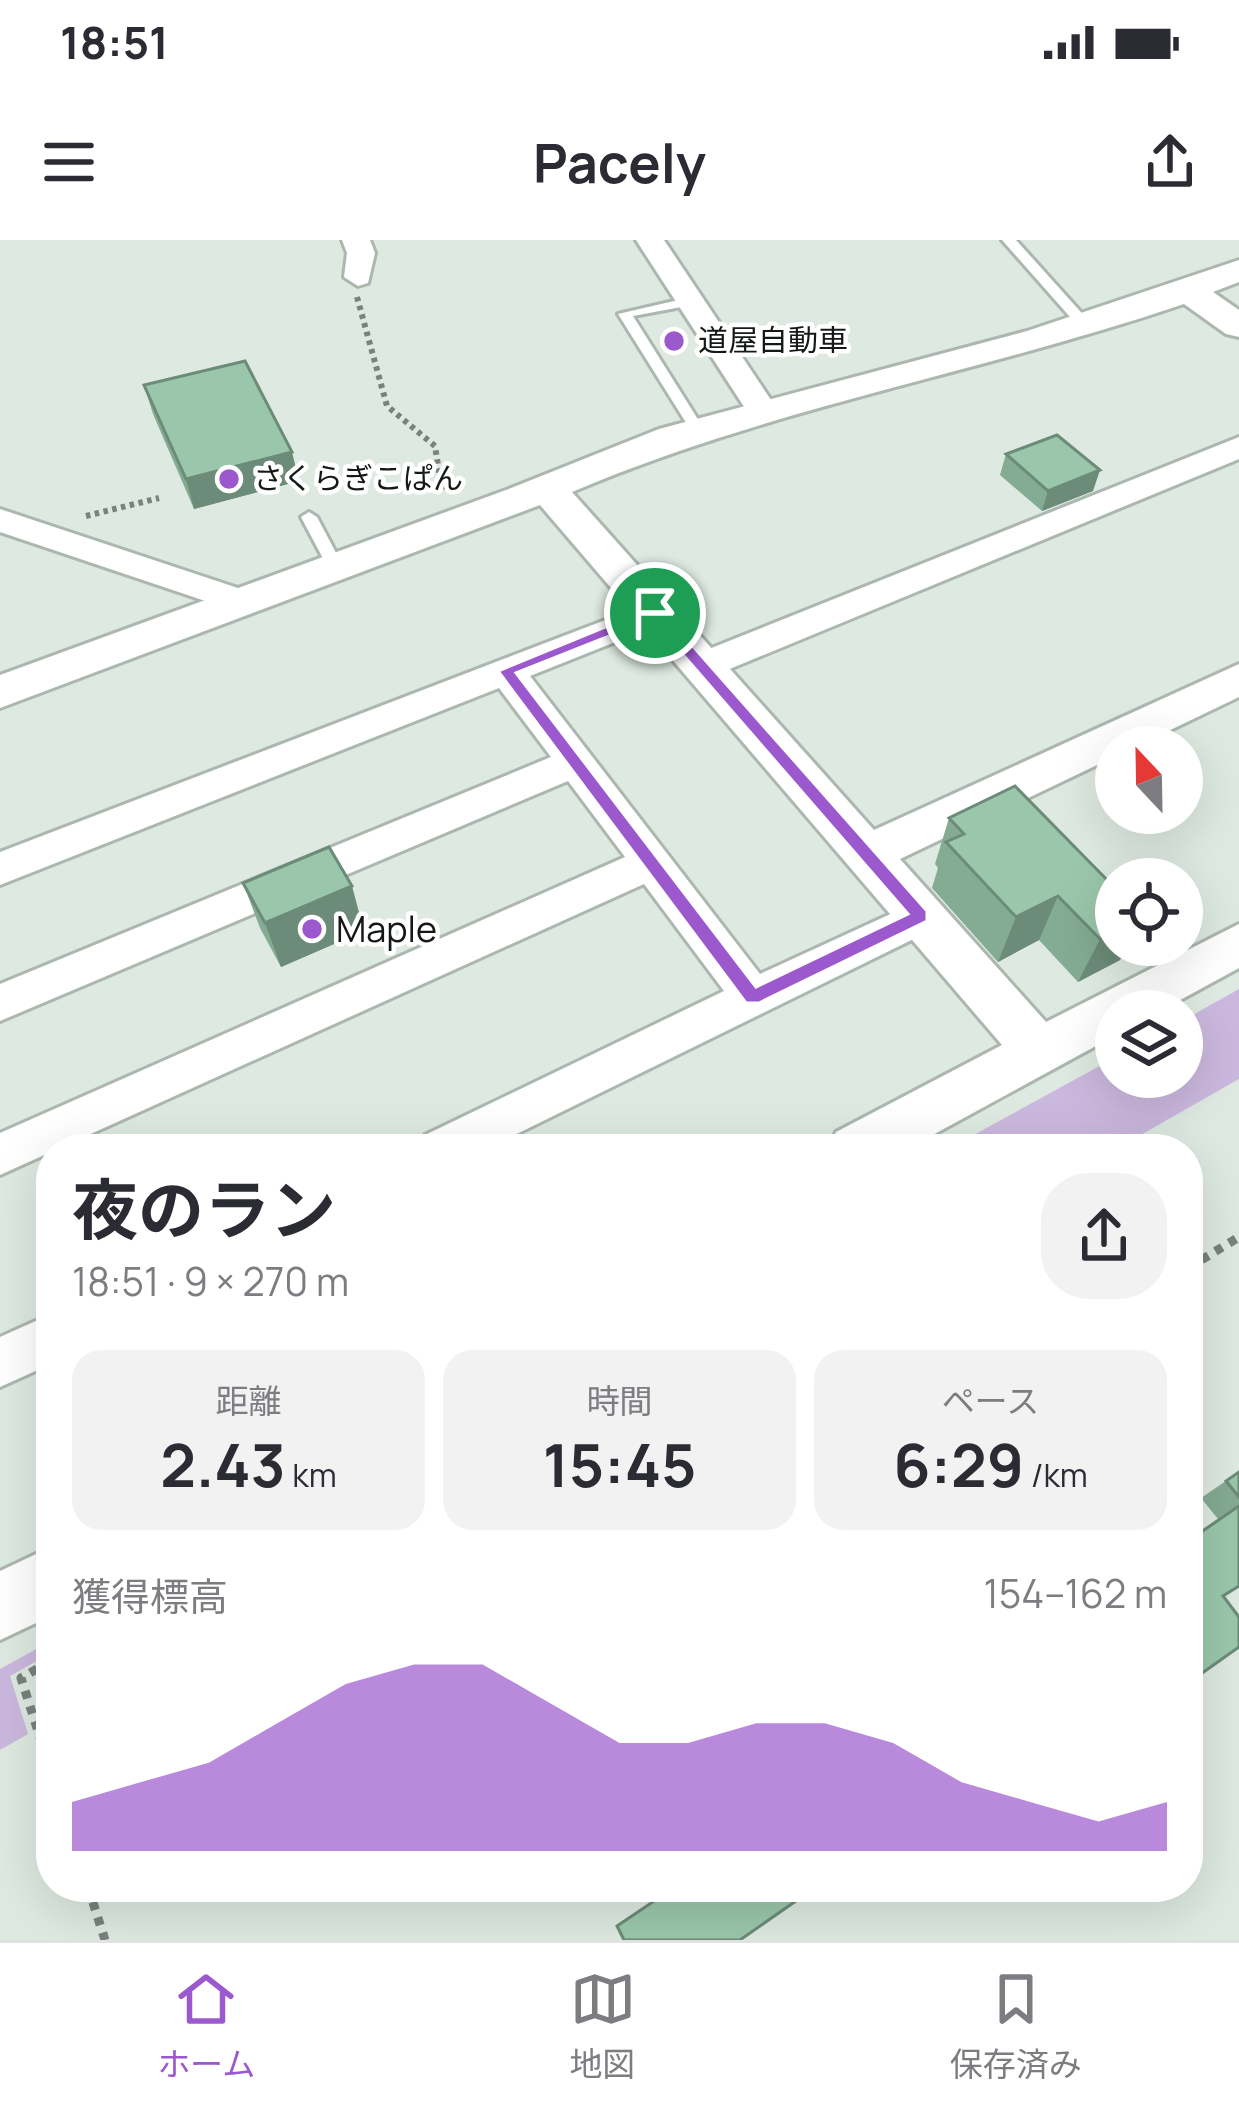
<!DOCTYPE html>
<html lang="ja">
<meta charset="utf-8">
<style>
body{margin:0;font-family:Manrope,"Noto Sans JP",sans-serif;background:#f2f2f3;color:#2b2b33;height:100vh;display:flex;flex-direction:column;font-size:45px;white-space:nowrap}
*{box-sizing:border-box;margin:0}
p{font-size:39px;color:#7c7c81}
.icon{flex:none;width:66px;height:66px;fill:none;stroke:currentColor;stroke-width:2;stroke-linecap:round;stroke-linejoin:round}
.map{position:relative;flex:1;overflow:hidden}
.side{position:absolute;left:36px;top:894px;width:1167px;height:768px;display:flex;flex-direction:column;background:#fff;border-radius:48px;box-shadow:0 12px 48px #0002}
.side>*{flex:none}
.needle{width:78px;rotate:338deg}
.fabs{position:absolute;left:1095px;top:486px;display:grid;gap:24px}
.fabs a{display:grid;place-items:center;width:108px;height:108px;border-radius:50%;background:#fff;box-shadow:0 12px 48px #0002;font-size:60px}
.pin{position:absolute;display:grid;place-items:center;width:102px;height:102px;color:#fff;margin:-51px;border:6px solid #fff;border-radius:50%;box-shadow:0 3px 12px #0007}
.round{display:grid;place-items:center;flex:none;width:126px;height:126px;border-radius:48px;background:#f2f2f3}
.overview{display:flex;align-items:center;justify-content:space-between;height:204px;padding:0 36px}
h1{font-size:66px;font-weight:700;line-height:90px}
.figures{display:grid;grid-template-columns:repeat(3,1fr);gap:18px;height:204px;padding:12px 36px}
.figures div{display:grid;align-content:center;border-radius:30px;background:#f2f2f3;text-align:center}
.figures b{font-size:60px;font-weight:700}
.figures small{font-size:33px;font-weight:400}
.figures p{font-size:33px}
.chart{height:336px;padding:24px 36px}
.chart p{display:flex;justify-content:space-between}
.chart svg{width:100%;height:216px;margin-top:12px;fill:#9c59ce;opacity:.7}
.status{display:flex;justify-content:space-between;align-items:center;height:84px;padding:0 60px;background:#fff;direction:ltr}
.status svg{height:33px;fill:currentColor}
header{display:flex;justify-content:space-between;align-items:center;height:156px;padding:0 36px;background:#fff;font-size:54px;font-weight:700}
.tab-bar{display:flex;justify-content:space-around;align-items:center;height:168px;border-top:3px solid #e1e1e2;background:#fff;font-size:33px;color:#7c7c81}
.tab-bar a{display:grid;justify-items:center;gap:6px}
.tab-bar .selected{color:#9c59ce}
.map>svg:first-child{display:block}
</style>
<div class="status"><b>18:51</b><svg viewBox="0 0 49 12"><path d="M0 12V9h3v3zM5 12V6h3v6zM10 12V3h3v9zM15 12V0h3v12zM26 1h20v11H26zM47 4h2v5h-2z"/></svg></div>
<header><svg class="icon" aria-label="menu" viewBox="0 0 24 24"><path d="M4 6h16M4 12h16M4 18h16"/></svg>Pacely<svg class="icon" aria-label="share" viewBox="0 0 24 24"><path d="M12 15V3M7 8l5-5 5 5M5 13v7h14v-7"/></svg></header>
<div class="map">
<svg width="1239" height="1700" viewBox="0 0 1239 1700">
<rect width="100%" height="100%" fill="#dde9e1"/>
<path fill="#cbb8de" d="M1239 749V839L1116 909H948L1116 817V837H1182V781Z
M51 1401V1413L10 1436 28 1494 0 1510V1429Z"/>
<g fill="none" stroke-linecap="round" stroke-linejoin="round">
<defs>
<path id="service" d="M1002 0H1016L1088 80V86H1078Z
M687 58 694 62 692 65 633 76 704 189 697 193 690 189 618 74Z
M309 272 317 277 343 326 341 330 335 331 327 326 301 277Z"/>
<path id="minor" d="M342 0H370L375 13 368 43 358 46 344 37 347 13Z
M636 0H664L779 172 774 179H752Z
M1239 197V219L715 435 702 439 689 435 684 426 689 417Z
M0 269 250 352 256 360 250 368 238 372 0 292Z
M655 361 668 365 673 373 668 381 530 436 760 734 921 660 936 664 942 676 936 688 486 909H418L425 895 724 751 644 644 0 935V893L625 617 568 541 0 781V744L551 517 499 448 0 645V612Z
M51 1074V1124L0 1147V1097Z"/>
<path id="tertiary" d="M1239 20V42L1213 52 1239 70V97L1226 94 1184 64C981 133 769 168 572 252L874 590 1239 424V457L1135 507H1116V516L900 619 1046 782 1239 684V728L1160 771H1116V795L907 909H828L836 892 1002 805 540 265 0 468V435L506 250 659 189 1027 91Z
M51 1307V1376L0 1400V1331Z"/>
</defs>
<use href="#service" stroke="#abb7af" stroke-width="6"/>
<use href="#minor" stroke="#abb7af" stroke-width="6"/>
<use href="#tertiary" stroke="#abb7af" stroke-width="6"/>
<path stroke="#7a827d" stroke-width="6" stroke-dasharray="4.5 4.5" stroke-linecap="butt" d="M357 57 387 166 435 206 440 238 449 252
M86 276 159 258"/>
<path stroke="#7a827d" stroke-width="9" stroke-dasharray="8 8" stroke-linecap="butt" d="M1188 1028 1239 997
M51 1421 21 1438 51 1532
M88 1647 105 1700
M649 1647 655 1659"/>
<use href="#service" fill="#fff" fill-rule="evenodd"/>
<use href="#minor" fill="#fff" fill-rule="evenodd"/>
<use href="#tertiary" fill="#fff" fill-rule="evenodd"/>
</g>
<path fill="#84ab93" d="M144 145 299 241 194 269 153 174Z
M1006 214 1093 251 1042 271 1000 235Z
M1015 546 1120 720 1078 742 1039 700 998 722 932 648 938 628 935 624 949 578Z
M243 643 364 691 281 727 260 688Z
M1239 1232V1346L1223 1356 1188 1443V1300L1218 1279 1201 1258Z"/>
<path fill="#6c8b78" d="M292 212 299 241 194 269 186 239Z
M1100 230 1093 251 1042 271 1048 251Z
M352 646 364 691 281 727 265 683Z
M1058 656 1039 700 998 722 1016 677Z
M1116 690V705H1128L1120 720 1078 742 1100 699Z"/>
<path fill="#9ac7ab" stroke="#6c8b78" stroke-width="3" d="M245 121 292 212 186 239 144 145Z
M1057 195 1100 230 1048 251 1006 214Z
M1015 546 1116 649V690L1100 699 1058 656 1016 677 946 602 964 594 949 578Z
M329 607 352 646 265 683 243 643Z
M1239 1232V1257L1226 1241Z
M1239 1266V1346L1223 1356 1239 1377V1407L1188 1443V1301Z
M675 1647H816L740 1700H624L617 1686Z"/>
<path fill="#9c59ce" stroke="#fff" stroke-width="3" fill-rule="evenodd" d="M649 369H660L927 671V681L759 763H746L498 431ZM652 379 908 674 756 747 516 433Z"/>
<g fill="#9c59ce" stroke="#fff" stroke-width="4.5">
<circle cx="674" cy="101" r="12"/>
<circle cx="229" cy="239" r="12"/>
<circle cx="312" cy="689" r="12"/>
</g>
<g text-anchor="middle" stroke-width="9" stroke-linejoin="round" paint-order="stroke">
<g font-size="30" fill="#151916" stroke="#fff" text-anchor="start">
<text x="698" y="111">道屋自動車</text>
<text x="253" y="249">さくらぎこぱん</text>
</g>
<g font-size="36" fill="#151916" stroke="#fff" text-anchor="start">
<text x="336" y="702">Maple</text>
</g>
</g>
</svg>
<div class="fabs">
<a><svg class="needle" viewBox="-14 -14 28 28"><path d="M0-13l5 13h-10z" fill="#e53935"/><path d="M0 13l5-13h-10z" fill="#7c7c81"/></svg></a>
<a><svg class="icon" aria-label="locate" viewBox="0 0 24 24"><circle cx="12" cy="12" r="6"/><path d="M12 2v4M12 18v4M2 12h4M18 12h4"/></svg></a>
<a><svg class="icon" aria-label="layers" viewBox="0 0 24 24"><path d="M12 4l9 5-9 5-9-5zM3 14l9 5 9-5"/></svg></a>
</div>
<div class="pin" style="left:655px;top:373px;background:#1e9e55"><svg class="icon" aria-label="arrive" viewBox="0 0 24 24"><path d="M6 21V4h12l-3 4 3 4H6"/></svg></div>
<section class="side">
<div class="overview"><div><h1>夜のラン</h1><p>18:51 · 9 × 270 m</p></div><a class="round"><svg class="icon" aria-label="share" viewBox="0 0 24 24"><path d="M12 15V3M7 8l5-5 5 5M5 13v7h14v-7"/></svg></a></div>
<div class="figures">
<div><p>距離</p><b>2.43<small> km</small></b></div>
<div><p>時間</p><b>15:45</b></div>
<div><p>ペース</p><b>6:29<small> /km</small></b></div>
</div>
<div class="chart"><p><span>獲得標高</span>154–162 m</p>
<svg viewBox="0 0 160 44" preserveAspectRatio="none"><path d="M0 44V34L10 30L20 26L30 18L40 10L50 6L60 6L70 14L80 22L90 22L100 18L110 18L120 22L130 30L140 34L150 38L160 34V44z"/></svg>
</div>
</section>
</div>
<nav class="tab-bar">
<a class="selected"><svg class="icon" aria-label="home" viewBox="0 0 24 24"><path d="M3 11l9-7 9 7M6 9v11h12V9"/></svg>ホーム</a>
<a><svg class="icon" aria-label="map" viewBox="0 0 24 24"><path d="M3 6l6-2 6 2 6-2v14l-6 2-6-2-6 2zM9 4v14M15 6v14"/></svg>地図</a>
<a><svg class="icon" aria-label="saved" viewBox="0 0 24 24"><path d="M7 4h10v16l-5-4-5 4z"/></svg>保存済み</a>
</nav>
